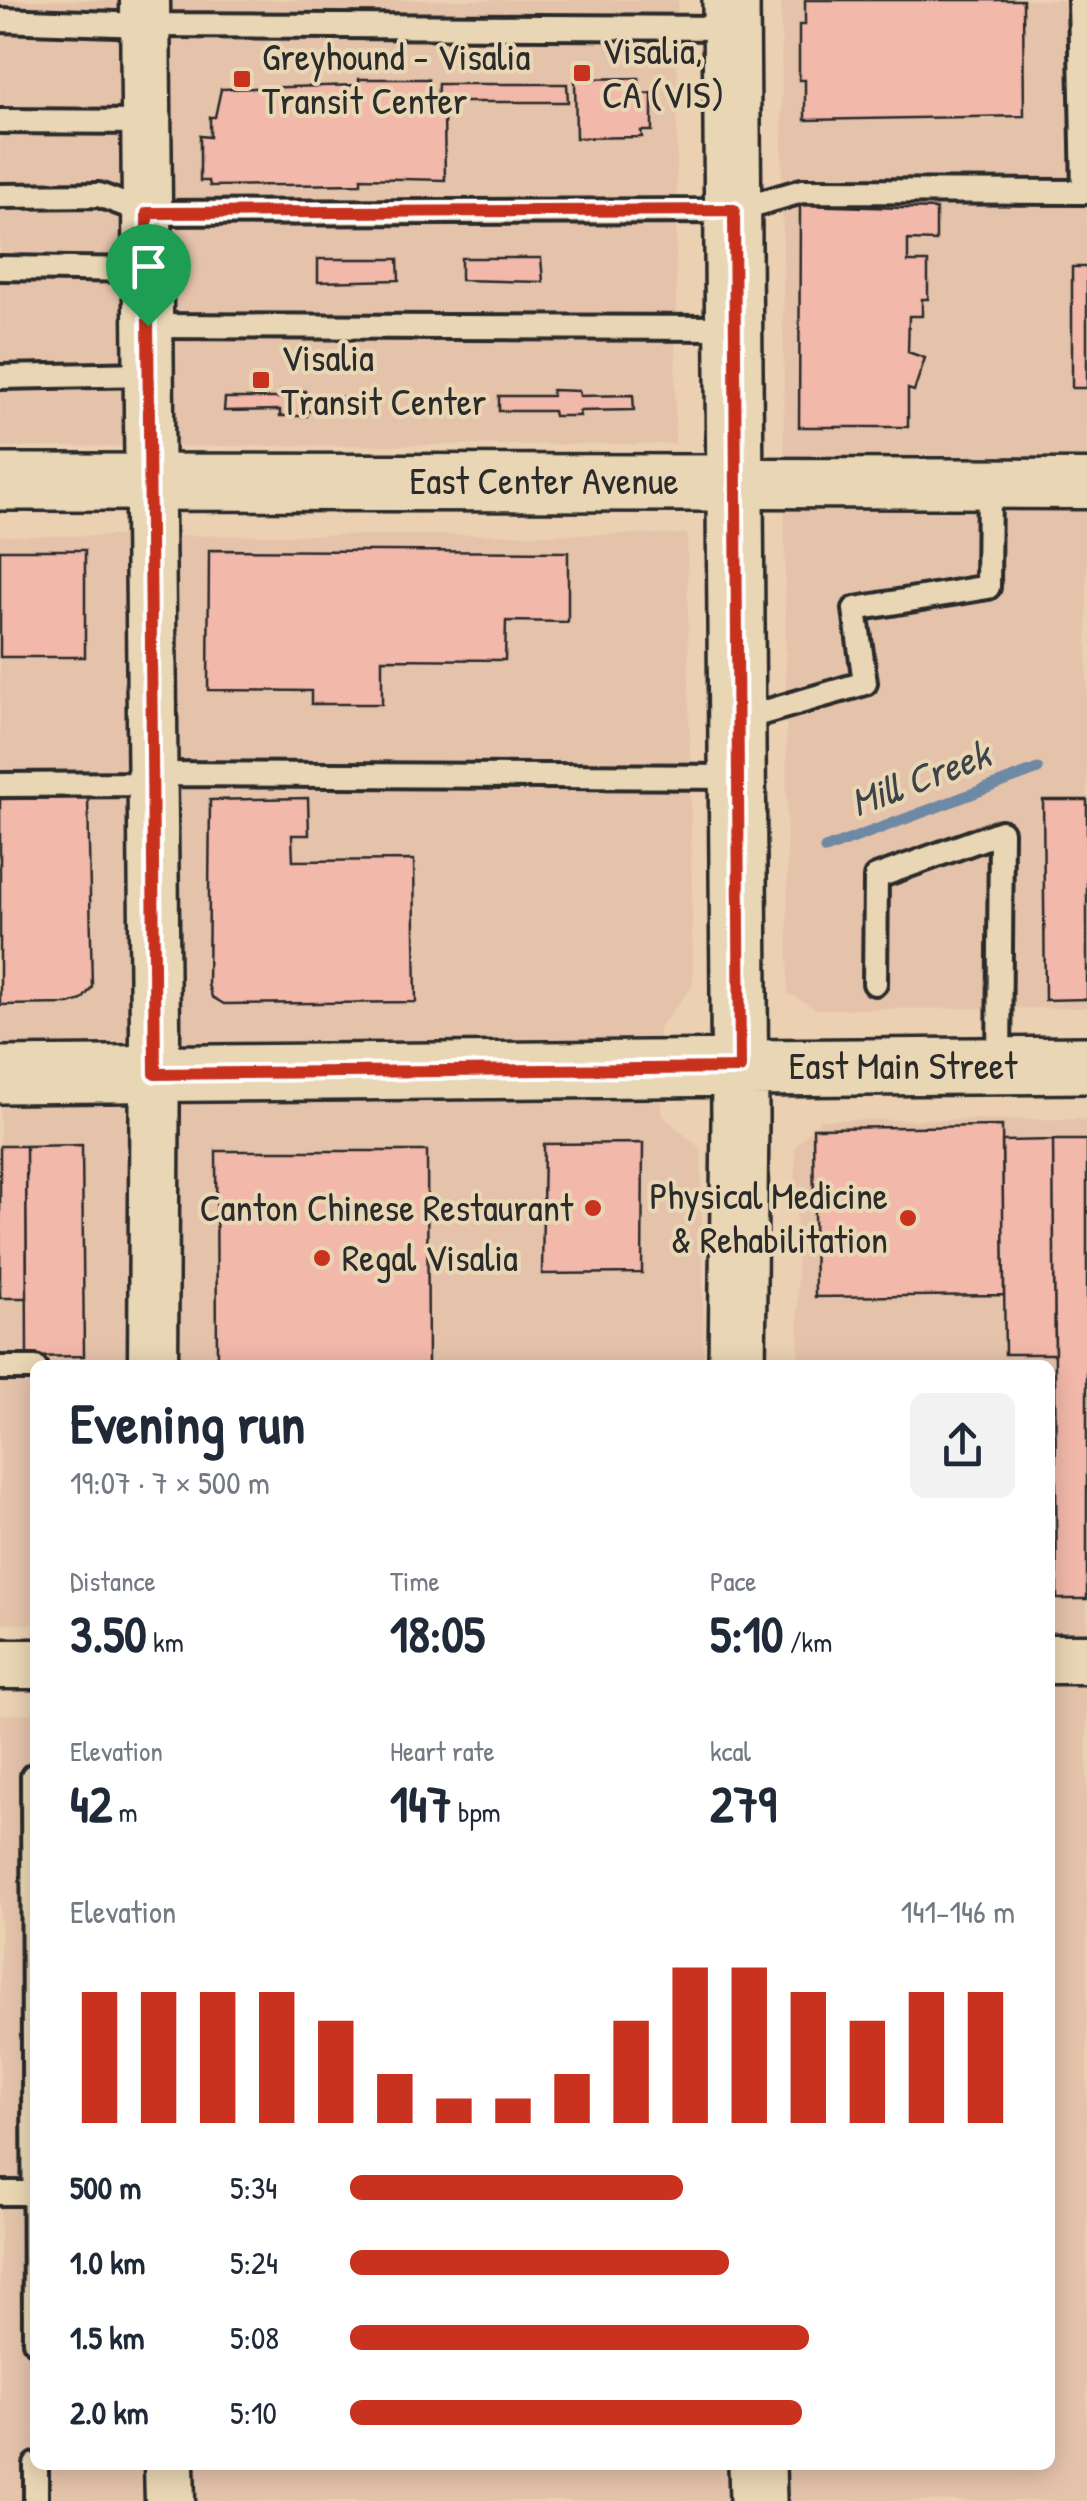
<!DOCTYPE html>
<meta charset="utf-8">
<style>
body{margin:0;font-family:"Patrick Hand",sans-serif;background:#f2f2f3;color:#1f2937;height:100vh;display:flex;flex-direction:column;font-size:38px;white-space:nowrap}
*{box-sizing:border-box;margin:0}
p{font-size:32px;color:#747a83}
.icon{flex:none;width:55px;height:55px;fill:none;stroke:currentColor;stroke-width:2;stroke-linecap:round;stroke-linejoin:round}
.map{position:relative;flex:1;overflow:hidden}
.side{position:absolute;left:30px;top:1360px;width:1025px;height:1110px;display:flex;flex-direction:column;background:#fff;border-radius:15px;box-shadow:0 5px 25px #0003}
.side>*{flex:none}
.pin{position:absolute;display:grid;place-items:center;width:85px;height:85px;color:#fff;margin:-102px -42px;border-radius:50% 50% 50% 0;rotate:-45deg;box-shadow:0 0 10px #0007}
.pin .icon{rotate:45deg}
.round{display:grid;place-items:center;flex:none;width:105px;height:105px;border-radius:15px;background:#f2f2f3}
.summary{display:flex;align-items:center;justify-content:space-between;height:170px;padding:0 40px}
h1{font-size:55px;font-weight:700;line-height:75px}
.metrics{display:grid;grid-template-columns:repeat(3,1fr);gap:15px;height:170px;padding:10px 40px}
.metrics div{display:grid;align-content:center}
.metrics b{font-size:50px;font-weight:700}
.metrics small{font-size:28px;font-weight:400}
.metrics p{font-size:28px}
.chart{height:280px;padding:20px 40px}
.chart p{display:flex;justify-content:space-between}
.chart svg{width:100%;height:180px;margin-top:10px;stroke:#c8321e;stroke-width:6}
ul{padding:0 40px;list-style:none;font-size:32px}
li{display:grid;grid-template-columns:160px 120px 1fr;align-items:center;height:75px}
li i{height:25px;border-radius:12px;background:#c8321e}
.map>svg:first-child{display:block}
</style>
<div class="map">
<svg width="1087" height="2501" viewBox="0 0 1087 2501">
<rect width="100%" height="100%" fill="#ebd0b2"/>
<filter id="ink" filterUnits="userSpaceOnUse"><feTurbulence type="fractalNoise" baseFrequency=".01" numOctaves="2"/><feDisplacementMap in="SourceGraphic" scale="20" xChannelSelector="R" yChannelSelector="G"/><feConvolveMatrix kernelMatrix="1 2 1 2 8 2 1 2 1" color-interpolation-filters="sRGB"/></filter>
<g filter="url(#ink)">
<path fill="#e5c3ab" d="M0 0H678L675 444 0 447Z
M781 0H1087V1008L816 1009 788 993Z
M687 534 693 985 659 1028 661 1114 701 1149 704 1365H35V1624H0V536Z
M1087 1119V2501H0V1714H35V2465H1050V1365H799L795 1147 820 1120Z"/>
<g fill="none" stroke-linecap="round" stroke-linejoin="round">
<path stroke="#6e89a4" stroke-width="11" d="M825 849 1038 769"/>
</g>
<path fill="#f2b8aa" stroke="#2b2b2b" stroke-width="2.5" d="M805 0H1023L1024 116 805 120V80H799V25H805Z
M639 78 640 94 652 93V131H641L642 137 576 138 575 79Z
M359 79H428L429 112H444L445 180 361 178V184L210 186 209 181H200V136L210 137V117H215L221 89 359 85Z
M438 84H567L568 102H437Z
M800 205 936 209V241L908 240V262H928V299H922V316H909L908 352 925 358 914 391 908 389V427H799Z
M461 258H541L543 282 461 280Z
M318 259H398L399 280 318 282Z
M1072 267H1087V388H1072Z
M552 390 579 391 580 396 633 395 634 410 579 411 580 416H554L553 411H499V396H552Z
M280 391H305L306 397H362V411H307V416H280V410L224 411 225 398H280Z
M0 550H85V657H0Z
M209 550 568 552V622L506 621 505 660 382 659V704H311V691L208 690Z
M88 798 92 987 82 1000 69 1004 0 1005V799Z
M308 798 309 835H292L293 861 414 860 416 1002 224 1004 212 997 208 985 210 800Z
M1043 800H1087V999L1045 1000Z
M1002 1126 1004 1295 815 1297 813 1128Z
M1053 1140 1055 1354H1005L1002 1141Z
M1053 1140H1087V1599H1057Z
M643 1143 642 1273 542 1274 544 1144Z
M82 1145 84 1356 27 1357 26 1146Z
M0 1146H26L27 1298H0Z
M216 1151H427L428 1365H217Z"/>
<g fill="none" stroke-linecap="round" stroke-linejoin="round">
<defs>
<path id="service" d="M1080 0 1084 192
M0 20 145 25 731 28
M0 121 146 122
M0 196 99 195 147 213 733 211 802 191 1087 192
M0 268 147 270
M148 326 733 328
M0 377 148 374
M738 720 865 683 855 609 988 587 989 484
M151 774 738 777
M0 785 151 784
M875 983 876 877 1001 832 999 1066
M0 1368H35
M33 1776 35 2341
M0 2193H35
M36 2465V2501"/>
<path id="minor" d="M145 0 155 1028 153 1365
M734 483 1087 484
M1050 1659H1087
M0 1664H35
M169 2465 170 2501"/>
<path id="tertiary" d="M731 0 740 1119 737 1365
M0 482 734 483
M0 1075 1087 1065
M757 2465 758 2501"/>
</defs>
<use href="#service" stroke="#2b2b2b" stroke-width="30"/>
<use href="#minor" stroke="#2b2b2b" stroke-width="55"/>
<use href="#tertiary" stroke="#2b2b2b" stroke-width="62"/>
<use href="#service" stroke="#e9d6b4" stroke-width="22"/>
<use href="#minor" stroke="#e9d6b4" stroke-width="48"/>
<use href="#tertiary" stroke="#e9d6b4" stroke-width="55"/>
</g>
</g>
<g fill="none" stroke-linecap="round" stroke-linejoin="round" filter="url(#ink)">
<defs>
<path id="route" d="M734 210 740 1068 155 1074 147 213Z"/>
</defs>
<use href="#route" stroke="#fff" stroke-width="20"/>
<use href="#route" stroke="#c8321e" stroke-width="12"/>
</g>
<g fill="#c8321e" stroke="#e9d6b4" stroke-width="4">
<rect x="572" y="63" width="20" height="20" rx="5"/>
<rect x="232" y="69" width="20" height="20" rx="5"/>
<rect x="251" y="370" width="20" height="20" rx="5"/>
<circle cx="593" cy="1208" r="10"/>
<circle cx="908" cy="1218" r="10"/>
<circle cx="322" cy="1258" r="10"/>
</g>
<g text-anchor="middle" stroke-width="8" stroke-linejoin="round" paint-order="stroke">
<g font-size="38" fill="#2b2b2b" stroke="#e9d6b4" text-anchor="start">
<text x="602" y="64">Visalia,<tspan x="602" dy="44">CA (VIS)</tspan></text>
<text x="262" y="70">Greyhound - Visalia<tspan x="262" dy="44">Transit Center</tspan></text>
<text x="281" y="371">Visalia<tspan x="281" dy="44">Transit Center</tspan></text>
<text x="888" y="1209" text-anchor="end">Physical Medicine<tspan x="888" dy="44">&amp; Rehabilitation</tspan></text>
<text x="573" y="1221" text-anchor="end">Canton Chinese Restaurant</text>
<text x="342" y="1271">Regal Visalia</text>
</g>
<g font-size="38" fill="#2b2b2b" stroke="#e9d6b4">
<text x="544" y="494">East Center Avenue</text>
<text x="903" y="1079">East Main Street</text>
</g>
<g font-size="40" font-style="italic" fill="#3c4349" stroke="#e9d6b4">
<text transform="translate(920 778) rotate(-21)" y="14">Mill Creek</text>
</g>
</g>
</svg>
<div class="pin" style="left:148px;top:326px;background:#1e9e55"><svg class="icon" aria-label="arrive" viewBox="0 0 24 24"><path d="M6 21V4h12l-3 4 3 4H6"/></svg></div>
<section class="side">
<div class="summary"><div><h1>Evening run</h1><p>19:07 · 7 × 500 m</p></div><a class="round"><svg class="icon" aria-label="share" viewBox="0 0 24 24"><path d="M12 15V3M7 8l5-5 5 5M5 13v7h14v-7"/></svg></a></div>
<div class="metrics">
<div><p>Distance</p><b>3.50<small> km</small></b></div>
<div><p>Time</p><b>18:05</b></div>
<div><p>Pace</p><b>5:10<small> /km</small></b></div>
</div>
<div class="metrics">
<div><p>Elevation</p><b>42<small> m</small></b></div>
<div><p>Heart rate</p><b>147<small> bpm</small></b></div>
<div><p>kcal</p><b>279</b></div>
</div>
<div class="chart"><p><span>Elevation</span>141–146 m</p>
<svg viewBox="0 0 160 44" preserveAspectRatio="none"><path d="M5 44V12M15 44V12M25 44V12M35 44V12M45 44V19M55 44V32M65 44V38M75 44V38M85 44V32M95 44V19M105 44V6M115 44V6M125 44V12M135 44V19M145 44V12M155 44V12"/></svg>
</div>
<ul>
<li><b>500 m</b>5:34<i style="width:50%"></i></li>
<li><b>1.0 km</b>5:24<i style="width:57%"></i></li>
<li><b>1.5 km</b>5:08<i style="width:69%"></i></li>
<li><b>2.0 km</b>5:10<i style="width:68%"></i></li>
</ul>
</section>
</div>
